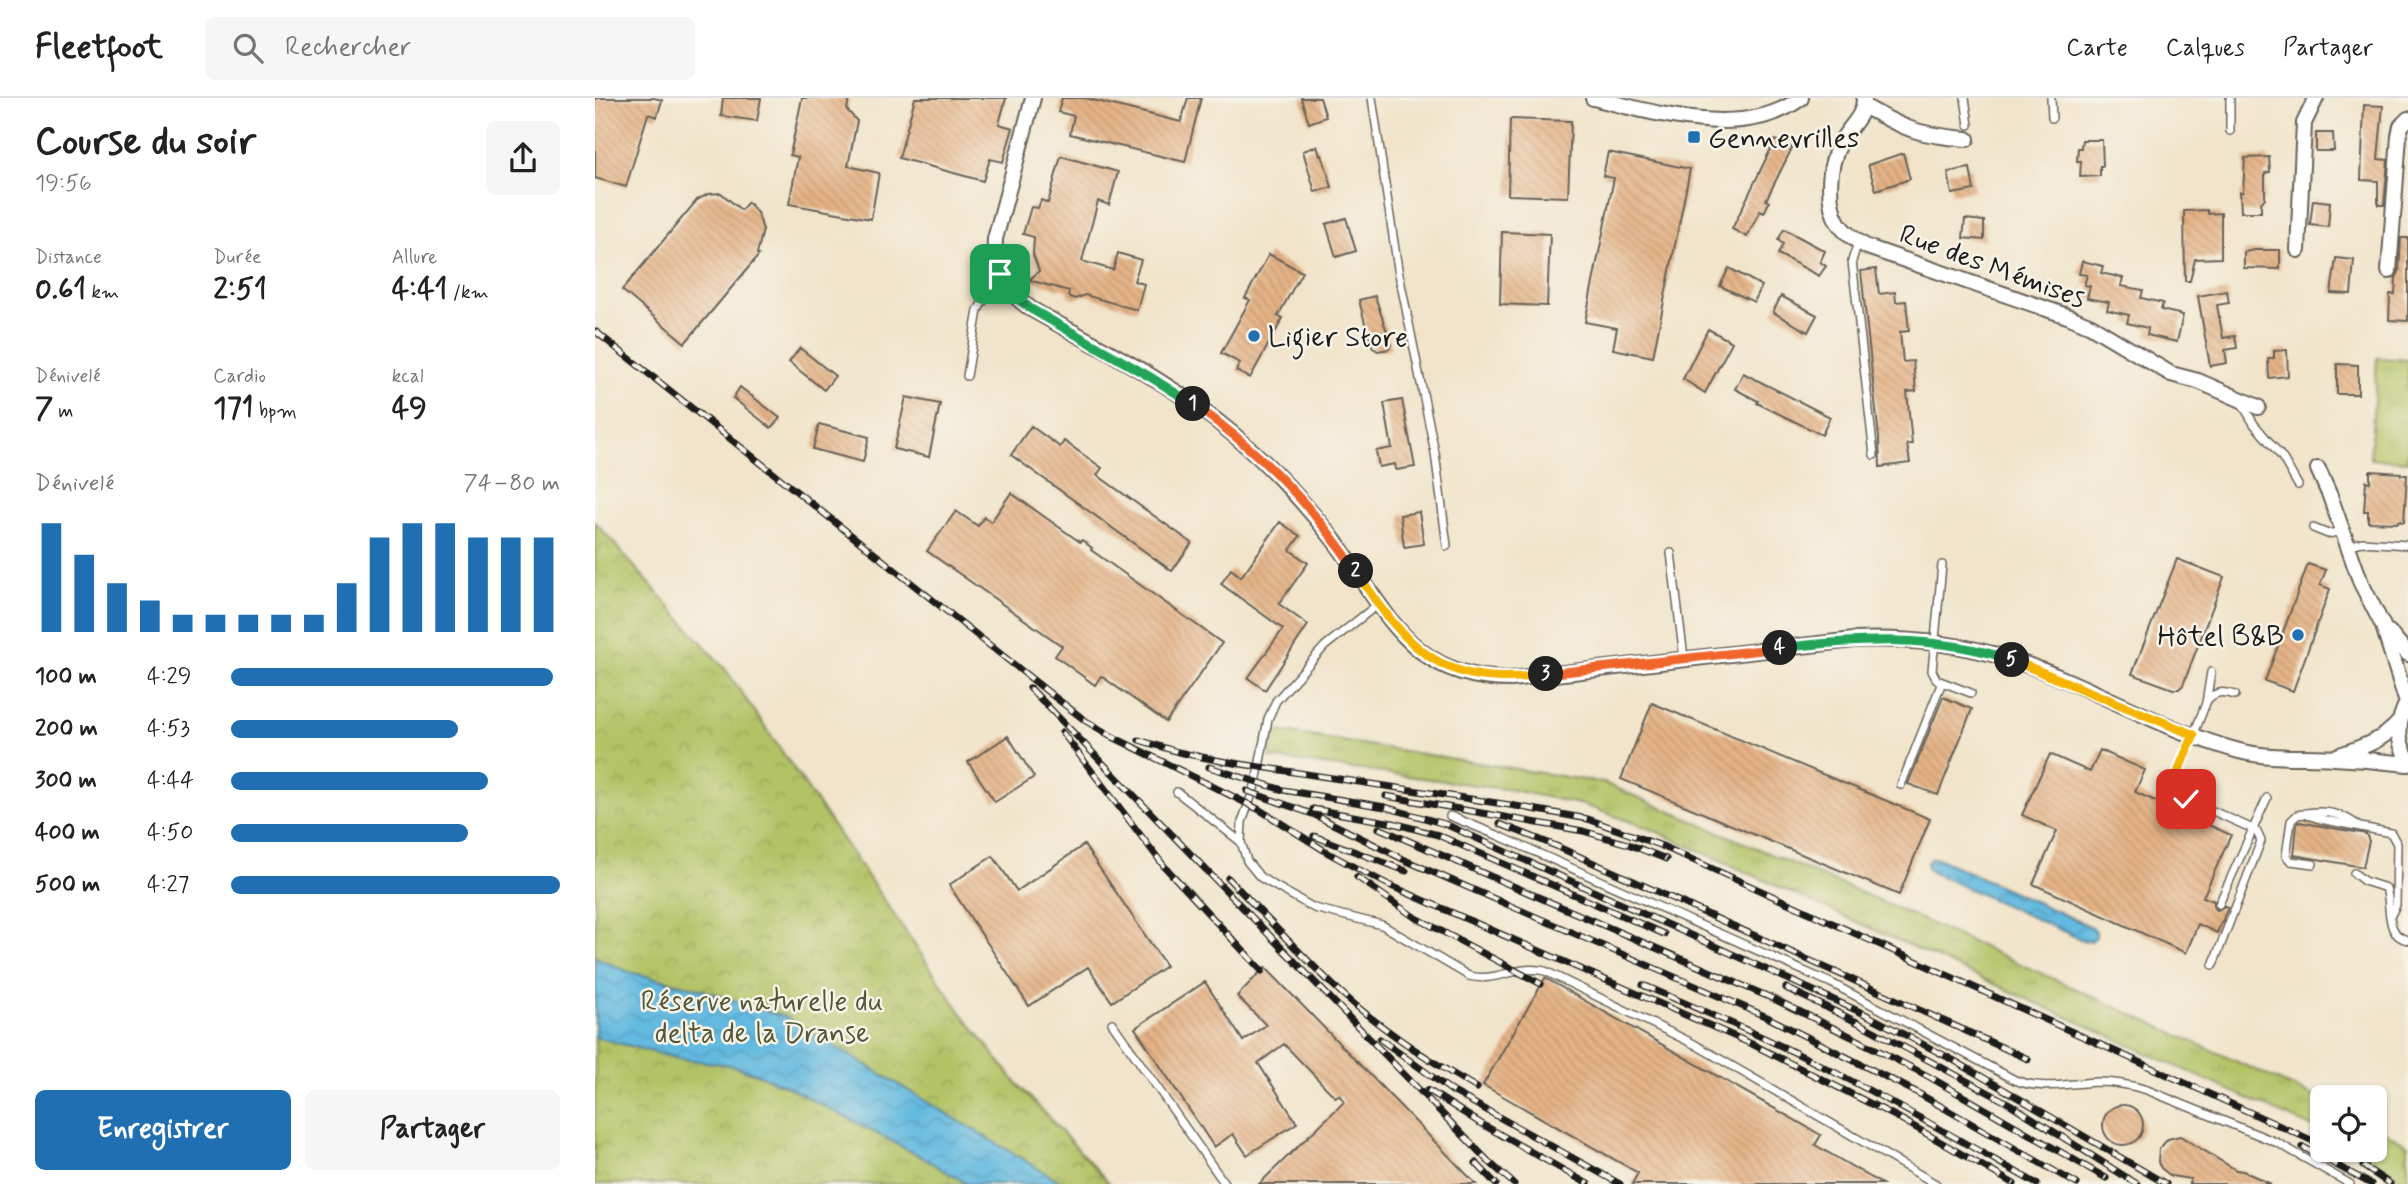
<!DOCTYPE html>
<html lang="fr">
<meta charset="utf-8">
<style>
body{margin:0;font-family:Mynerve,sans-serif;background:#f6f6f6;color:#222;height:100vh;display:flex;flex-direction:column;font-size:26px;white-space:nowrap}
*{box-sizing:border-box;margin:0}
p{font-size:23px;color:#767676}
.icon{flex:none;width:38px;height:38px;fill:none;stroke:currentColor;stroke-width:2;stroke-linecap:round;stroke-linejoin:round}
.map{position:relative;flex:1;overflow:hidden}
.panel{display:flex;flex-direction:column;background:#fff;width:595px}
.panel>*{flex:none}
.buttons{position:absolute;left:1715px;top:987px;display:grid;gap:14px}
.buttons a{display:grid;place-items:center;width:77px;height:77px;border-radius:10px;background:#fff;box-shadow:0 2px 5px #0004;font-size:35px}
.pin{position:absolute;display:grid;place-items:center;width:60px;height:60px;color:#fff;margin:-30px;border-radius:14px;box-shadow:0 4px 10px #0006}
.km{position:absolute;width:35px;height:35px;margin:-18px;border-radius:50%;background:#222;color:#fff;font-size:19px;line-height:35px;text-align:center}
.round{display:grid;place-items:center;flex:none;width:74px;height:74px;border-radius:10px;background:#f6f6f6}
.headline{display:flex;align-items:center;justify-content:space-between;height:119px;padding:0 35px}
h1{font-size:38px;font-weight:800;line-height:52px}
.metrics{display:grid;grid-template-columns:repeat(3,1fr);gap:10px;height:119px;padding:7px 35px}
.metrics div{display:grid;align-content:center}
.metrics b{font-size:30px;font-weight:800}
.metrics small{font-size:19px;font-weight:400}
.metrics p{font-size:19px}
.chart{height:196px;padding:14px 35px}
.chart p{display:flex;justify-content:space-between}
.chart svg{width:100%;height:126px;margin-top:7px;stroke:#1f6fb2;stroke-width:6}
.action{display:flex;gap:14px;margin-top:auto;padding:14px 35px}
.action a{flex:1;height:80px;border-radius:10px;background:#1f6fb2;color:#fff;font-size:28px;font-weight:800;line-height:80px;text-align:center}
.action a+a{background:#f6f6f6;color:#222}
ul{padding:0 35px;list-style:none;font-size:23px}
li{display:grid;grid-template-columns:112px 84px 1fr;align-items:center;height:52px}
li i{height:18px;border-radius:9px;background:#1f6fb2}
header{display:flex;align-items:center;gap:42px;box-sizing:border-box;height:98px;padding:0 35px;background:#fff;border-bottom:2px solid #e0e0e0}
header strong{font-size:33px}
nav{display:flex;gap:38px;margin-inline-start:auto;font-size:24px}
.search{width:490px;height:63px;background:#f6f6f6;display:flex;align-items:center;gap:18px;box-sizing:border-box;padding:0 24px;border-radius:10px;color:#767676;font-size:26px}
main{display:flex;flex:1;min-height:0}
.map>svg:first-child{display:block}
</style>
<header>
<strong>Fleetfoot</strong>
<div class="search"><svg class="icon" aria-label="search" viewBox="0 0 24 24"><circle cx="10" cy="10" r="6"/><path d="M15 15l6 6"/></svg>Rechercher</div>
<nav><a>Carte</a><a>Calques</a><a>Partager</a></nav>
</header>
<main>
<section class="panel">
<div class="headline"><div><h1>Course du soir</h1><p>19:56</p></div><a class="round"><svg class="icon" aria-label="share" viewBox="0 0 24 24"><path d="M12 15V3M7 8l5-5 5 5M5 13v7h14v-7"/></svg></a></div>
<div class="metrics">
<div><p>Distance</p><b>0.61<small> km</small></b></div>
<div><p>Durée</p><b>2:51</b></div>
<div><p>Allure</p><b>4:41<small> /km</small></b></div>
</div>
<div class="metrics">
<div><p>Dénivelé</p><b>7<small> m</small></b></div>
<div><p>Cardio</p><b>171<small> bpm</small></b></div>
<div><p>kcal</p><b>49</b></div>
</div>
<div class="chart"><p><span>Dénivelé</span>74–80 m</p>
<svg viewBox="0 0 160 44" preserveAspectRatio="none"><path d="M5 44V6M15 44V17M25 44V27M35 44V33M45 44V38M55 44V38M65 44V38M75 44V38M85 44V38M95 44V27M105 44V11M115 44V6M125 44V6M135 44V11M145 44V11M155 44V11"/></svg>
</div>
<ul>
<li><b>100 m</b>4:29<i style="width:98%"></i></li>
<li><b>200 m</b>4:53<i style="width:69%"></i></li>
<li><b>300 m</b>4:44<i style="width:78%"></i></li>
<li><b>400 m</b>4:50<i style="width:72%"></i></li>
<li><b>500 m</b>4:27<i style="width:100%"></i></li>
</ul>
<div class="action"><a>Enregistrer</a><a>Partager</a></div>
</section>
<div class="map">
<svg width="1813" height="1086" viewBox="0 0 1813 1086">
<defs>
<pattern id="grass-tufts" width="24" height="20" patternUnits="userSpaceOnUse" patternTransform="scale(1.75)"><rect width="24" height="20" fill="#b2c265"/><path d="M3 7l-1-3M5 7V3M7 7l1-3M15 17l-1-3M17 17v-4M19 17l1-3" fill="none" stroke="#98a657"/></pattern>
<pattern id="park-crowns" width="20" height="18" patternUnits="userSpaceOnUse" patternTransform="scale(1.75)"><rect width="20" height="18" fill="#b2c265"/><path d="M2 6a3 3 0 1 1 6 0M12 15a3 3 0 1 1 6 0" fill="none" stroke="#98a657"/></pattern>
<pattern id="water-waves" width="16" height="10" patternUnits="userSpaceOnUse" patternTransform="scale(1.75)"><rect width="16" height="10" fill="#63bae0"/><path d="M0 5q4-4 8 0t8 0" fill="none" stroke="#559fc0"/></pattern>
<pattern id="building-back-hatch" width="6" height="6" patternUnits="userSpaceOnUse" patternTransform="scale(1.75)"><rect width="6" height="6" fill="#e4b285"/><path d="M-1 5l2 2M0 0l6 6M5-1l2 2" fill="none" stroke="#c39872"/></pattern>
</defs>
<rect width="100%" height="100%" fill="#f7f3e8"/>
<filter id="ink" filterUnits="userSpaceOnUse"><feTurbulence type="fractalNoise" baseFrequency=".0143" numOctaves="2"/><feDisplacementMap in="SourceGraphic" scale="14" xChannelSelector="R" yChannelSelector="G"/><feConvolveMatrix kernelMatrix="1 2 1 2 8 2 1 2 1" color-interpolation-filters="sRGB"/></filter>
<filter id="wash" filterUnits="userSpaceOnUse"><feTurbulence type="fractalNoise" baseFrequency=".00686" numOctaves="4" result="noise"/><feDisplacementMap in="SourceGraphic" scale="28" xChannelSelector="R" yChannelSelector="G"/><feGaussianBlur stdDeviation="1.57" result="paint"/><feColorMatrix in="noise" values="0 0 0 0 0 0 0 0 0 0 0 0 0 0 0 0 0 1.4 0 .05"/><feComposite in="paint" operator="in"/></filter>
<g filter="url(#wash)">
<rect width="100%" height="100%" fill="#f1e4ca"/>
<path fill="url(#grass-tufts)" stroke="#676f40" stroke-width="2" d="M1782 260 1813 262V363L1775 361Z
M678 632 1009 685 1290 805 1727 1002V1034L1058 732 989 707 917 692 675 660Z
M1780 1028 1813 1047V1085L1760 1052H1780Z"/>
<path fill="url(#park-crowns)" stroke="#676f40" stroke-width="2" d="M0 424 131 572 365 913 419 982 515 1086H0Z"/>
<path fill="url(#water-waves)" stroke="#406b7e" stroke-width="2" d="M1337 760H1342L1497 829 1501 833V839L1496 843H1490L1336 774 1332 770V764Z
M0 859 34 874 99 889 191 919 469 1086H372L323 1057 191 988 162 976 135 967 80 960 0 939Z"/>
<g id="blocks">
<path fill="url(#building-back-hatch)" d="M0 0H59L67 2 62 19 53 16 31 89 0 80Z
M128 0H166L162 23 126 18Z
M207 0H254L252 12 262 23 253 68 284 75 276 121 194 106 203 59 195 57Z
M320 0H411L404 26 418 30 408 64 395 61 388 83 304 60Z
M467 0H490L586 24 593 0H606L590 64 475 36 479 18 463 14Z
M706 0H725L731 19 714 25Z
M1769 7 1788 8 1783 61 1793 62 1789 107H1783V83L1766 82Z
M915 21 976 23 973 99 913 97Z
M1721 35H1738L1739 53H1721Z
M1180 42 1197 50 1171 102 1174 104 1169 115 1165 113 1152 139 1137 131Z
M1487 42H1507L1508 68H1505V78L1485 79 1486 63H1482L1483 50H1486Z
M722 48 725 58 727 57 737 89 720 94 708 53Z
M1013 54 1095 71 1058 259 1018 251 1022 230 990 224 1019 80 1008 78Z
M1308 55 1315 81 1281 92 1273 67Z
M466 58 523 74 514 107 503 103 487 163 518 172 523 155 546 162 539 183 549 186 542 212 490 197 480 201 473 198 474 193 434 182 444 173 438 156 439 139 428 136 436 109 443 110 446 102 453 105Z
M1674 59 1675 74 1670 75V100L1666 105V114H1646L1645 94H1648L1650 60Z
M1375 70 1379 92 1357 96 1353 74Z
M126 95 146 112 153 104 163 116 168 132 162 156 164 157 90 245 27 192 102 102 113 96Z
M1718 102 1735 104 1733 129 1715 127Z
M1612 112 1613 116 1626 115V160L1600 161 1595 183H1590L1589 113Z
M751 120 761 153 741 159 731 126Z
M1370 121 1389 123V142L1368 140Z
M1189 131 1230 153 1225 164 1231 168 1224 178 1183 156 1188 146 1183 142Z
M907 134 955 136 952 208 905 206Z
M1806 140H1813V223L1794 222 1795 196H1800L1801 180 1804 174Z
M1660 152H1685V171L1649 170V154Z
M674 156 707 174 683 218 688 220 655 280 641 273 645 265 626 255 655 202 650 200Z
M1741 160 1759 162 1756 196 1736 195Z
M1487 163 1508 168 1506 175 1528 180 1526 188 1548 192 1546 200 1568 205 1566 212 1588 217 1582 244 1552 237 1553 230 1532 225 1534 217 1512 212 1514 204 1492 200 1495 188 1489 187 1492 177 1484 176Z
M1134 170 1167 188 1159 204 1125 188Z
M1281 171 1284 196 1300 194 1301 204 1311 203 1314 233 1305 234 1308 264 1318 263 1321 293 1312 294 1317 346H1312L1315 365 1285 369 1284 340 1266 173Z
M1632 193 1634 205 1622 207 1628 240 1640 238 1642 250 1630 252 1632 265 1615 268 1603 198Z
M780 198 796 246 794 251 783 253 778 250 772 233 764 202Z
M1186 198 1222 217 1213 234 1178 214Z
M1113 231 1137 244 1110 295 1088 281Z
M205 250 240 278 229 292 194 264Z
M1692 252 1693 278 1674 280 1673 261 1679 260V253Z
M1742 266 1763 267V296H1742Z
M1148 275 1235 319 1227 337 1162 305 1163 303 1140 291Z
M145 289 185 320 176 330 138 300Z
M311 299 345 306 334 359 299 351Z
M807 302 820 369 801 372 800 366 784 369 781 353 797 350 789 305Z
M224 326 274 339 268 364 218 351Z
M436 328 465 349 469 343 507 370 502 377 597 445 577 473 416 357Z
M1775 373 1806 375V377H1812L1809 424 1803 423V425L1773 424V413H1769L1771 383 1775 384Z
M416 395 485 444 487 442 497 450 496 452 627 545 571 624 506 578 500 587 460 558 467 548 332 453 361 413 383 428 389 419 396 424Z
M824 414 829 446 809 449 805 417Z
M685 424 705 438 695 452 713 465 684 506 713 527 670 592 653 580 688 531 626 486 636 471 646 479Z
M1582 461 1629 479 1588 587 1584 591H1578L1537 576Z
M1713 466 1731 472 1725 487 1735 491 1698 593 1670 583Z
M1348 599 1377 611 1343 697 1313 686Z
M1057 605 1335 721 1304 797 1026 681Z
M413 638 439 679 400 704 373 664Z
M1505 652 1550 672 1540 694 1636 737 1608 799 1619 803V809L1622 812 1630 808 1633 810 1622 835 1603 826 1591 855 1438 786 1462 733 1427 717 1455 656 1495 674Z
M1704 724 1771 736 1774 743 1768 769 1699 757 1702 726Z
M489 747 571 868 517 904 493 869 434 908 354 787 398 758 422 793Z
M670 869 881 1086H664L749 1004 744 997 740 999 689 946 663 965 702 1025 652 1057 638 1036 619 1049 540 930 610 884 648 943 671 927 642 898Z
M950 880 1226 1037 1220 1047 1287 1086H1037L1043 1075 888 987Z
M1508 1027a20 20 0 1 1 40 0a20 20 0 1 1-40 0Z
M1585 1038 1641 1072 1648 1073 1676 1086H1594L1596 1081 1576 1078 1566 1070 1563 1064 1564 1051 1573 1041Z"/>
</g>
</g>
<g filter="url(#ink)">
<use href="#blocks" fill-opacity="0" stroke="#676259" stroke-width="2"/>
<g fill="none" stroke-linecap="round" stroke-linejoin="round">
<defs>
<path id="service" d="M777 0 803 171 840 355 852 448
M1370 0 1374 27
M1456 0 1457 20
M1635 33V0
M1263 144 1257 163 1279 357
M372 278 383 212 390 200 410 187
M1646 304 1659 326 1687 359 1703 387
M1718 430 1733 436 1747 433
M1753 448 1767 444 1813 447
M1076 455 1089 560
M1347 467 1337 573 1342 582 1376 595
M1616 574 1611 605 1582 679 1581 689 1591 701 1658 731 1662 734 1666 743 1618 867
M1611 604C1619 593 1628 593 1640 597
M1306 687 1347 584
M582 694 646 744 652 763 665 779 673 784 719 810 787 827 874 878C900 885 924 866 950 873L1099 946 1341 1086
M1711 715C1730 712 1747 715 1762 727
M855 718 902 737 1236 885 1420 982C1447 993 1474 985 1503 984 1520 984 1536 987 1552 992L1683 1045 1755 1086
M646 744 647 724 661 685 673 621 681 603 730 548 782 507
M1718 766 1696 763 1691 758 1696 723 1702 717 1709 716 1725 721 1796 735 1802 746 1801 807 1797 815
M1759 775 1769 783 1791 790C1797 808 1789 838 1813 842
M1624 806 1672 700
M517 925 630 1086"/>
<path id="minor" d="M438 0 400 141C398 172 411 194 436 211 505 250 578 285 639 337 676 368 708 403 738 441 792 511 813 581 916 581L1259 542C1310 540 1362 545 1411 560 1491 584 1563 631 1644 653 1675 661 1707 658 1739 660 1763 661 1788 663 1813 666
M998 0C1061 15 1149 43 1206 0
M1269 0C1270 17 1255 28 1247 42 1238 57 1235 72 1235 89 1235 120 1245 134 1272 149L1475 219 1496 228 1576 276 1603 283 1663 309
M1269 8C1311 32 1325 37 1372 41
M1703 152 1709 25 1721 0
M1794 173 1804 38 1806 28 1813 21
M1723 371 1735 398 1766 485 1788 528 1812 605
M1794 534 1813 556
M1813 603C1802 622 1801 642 1813 661
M1742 658C1765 650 1788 643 1804 624"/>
</defs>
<use href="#service" stroke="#676259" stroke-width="10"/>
<use href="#minor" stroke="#676259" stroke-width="18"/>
<use href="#service" stroke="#fff" stroke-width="7"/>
<use href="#minor" stroke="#fff" stroke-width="14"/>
<defs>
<path id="rail" d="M0 233 457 597 491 623 518 639 665 712 735 756 761 770 794 787 1159 947 1304 1020 1419 1086
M435 590 893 1063 919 1086
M467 634 569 768 667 873
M544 642 583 654 626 663 915 707 993 721 1067 748 1727 1047
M614 669 688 692 790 709 850 726 1272 917 1360 963 1571 1086
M652 693 720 717 812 763 1172 919 1321 994 1482 1086
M791 698 988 733 1033 746 1071 761
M718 711 798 725 843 737 1069 836
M905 726 961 748 1433 961
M784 730 1181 902 1257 939 1331 977 1511 1080
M719 738 811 773
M762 779 818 818 946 886
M633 780C668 816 702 853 738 887 781 928 830 960 882 990
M1048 887C1113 915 1177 942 1239 974 1308 1009 1375 1048 1442 1086
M1191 890 1264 925 1415 1006 1542 1086
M785 941 857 993 1025 1086
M833 992 885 1025 993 1086
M1708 1049 1776 1086
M881 1065 901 1086
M1768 1068 1795 1086"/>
</defs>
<use href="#rail" stroke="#1c1c1c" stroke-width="7"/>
<use href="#rail" stroke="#f7f3e8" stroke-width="4.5" stroke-dasharray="13" stroke-linecap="butt"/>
</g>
</g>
<g fill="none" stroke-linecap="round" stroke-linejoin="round" filter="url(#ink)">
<defs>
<path id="split-1" d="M405 176 417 196 436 211 557 280 598 306"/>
<path id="split-2" d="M598 306C662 351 718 408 761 473"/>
<path id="split-3" d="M761 473C813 553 850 592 951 576"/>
<path id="split-4" d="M951 576 1185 550"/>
<path id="split-5" d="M1185 550C1263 541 1341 536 1417 562"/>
<path id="split-6" d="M1417 562 1599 637C1592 655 1570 687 1591 701"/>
</defs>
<use href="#split-1" stroke="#fff" stroke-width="14"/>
<use href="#split-2" stroke="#fff" stroke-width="14"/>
<use href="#split-3" stroke="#fff" stroke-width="14"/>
<use href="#split-4" stroke="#fff" stroke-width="14"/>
<use href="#split-5" stroke="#fff" stroke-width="14"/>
<use href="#split-6" stroke="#fff" stroke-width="14"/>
<use href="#split-1" stroke="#22a559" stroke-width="9"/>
<use href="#split-2" stroke="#f0652b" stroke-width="9"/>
<use href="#split-3" stroke="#f5b400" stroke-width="9"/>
<use href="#split-4" stroke="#f0652b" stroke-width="9"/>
<use href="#split-5" stroke="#22a559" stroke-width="9"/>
<use href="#split-6" stroke="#f5b400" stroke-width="9"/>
</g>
<g fill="#1f6fb2" stroke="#f7f3e8" stroke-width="2.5">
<rect x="1092" y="32" width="14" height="14" rx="3.5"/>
<circle cx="659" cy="238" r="7"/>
<circle cx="1703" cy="537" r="7"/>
</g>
<g text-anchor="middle" stroke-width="5" stroke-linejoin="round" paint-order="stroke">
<g font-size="28" fill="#1c1c1c" stroke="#f7f3e8" text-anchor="start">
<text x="1113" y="49">Gennevrilles</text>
<text x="673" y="248">Ligier Store</text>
<text x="1689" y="547" text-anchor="end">Hôtel B&amp;B</text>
</g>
<g font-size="28" fill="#1c1c1c" stroke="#f7f3e8">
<text transform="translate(1398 167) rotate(20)" y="10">Rue des Mémises</text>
</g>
<g font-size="28" fill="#505636" stroke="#f7f3e8">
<text x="167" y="912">Réserve naturelle du<tspan x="167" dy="32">delta de la Dranse</tspan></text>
</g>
</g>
</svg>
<div class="buttons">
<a><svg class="icon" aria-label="locate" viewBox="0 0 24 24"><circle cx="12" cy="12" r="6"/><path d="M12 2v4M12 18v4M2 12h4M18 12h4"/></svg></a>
</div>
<div class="pin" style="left:405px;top:176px;background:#1e9e55"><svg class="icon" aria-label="arrive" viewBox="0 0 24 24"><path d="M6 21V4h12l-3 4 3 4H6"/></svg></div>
<div class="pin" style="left:1591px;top:701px;background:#d93025"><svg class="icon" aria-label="check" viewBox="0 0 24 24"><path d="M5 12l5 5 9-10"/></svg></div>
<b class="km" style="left:598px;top:306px">1</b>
<b class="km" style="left:761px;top:473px">2</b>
<b class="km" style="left:951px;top:576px">3</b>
<b class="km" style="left:1185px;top:550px">4</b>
<b class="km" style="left:1417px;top:562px">5</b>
</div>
</main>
